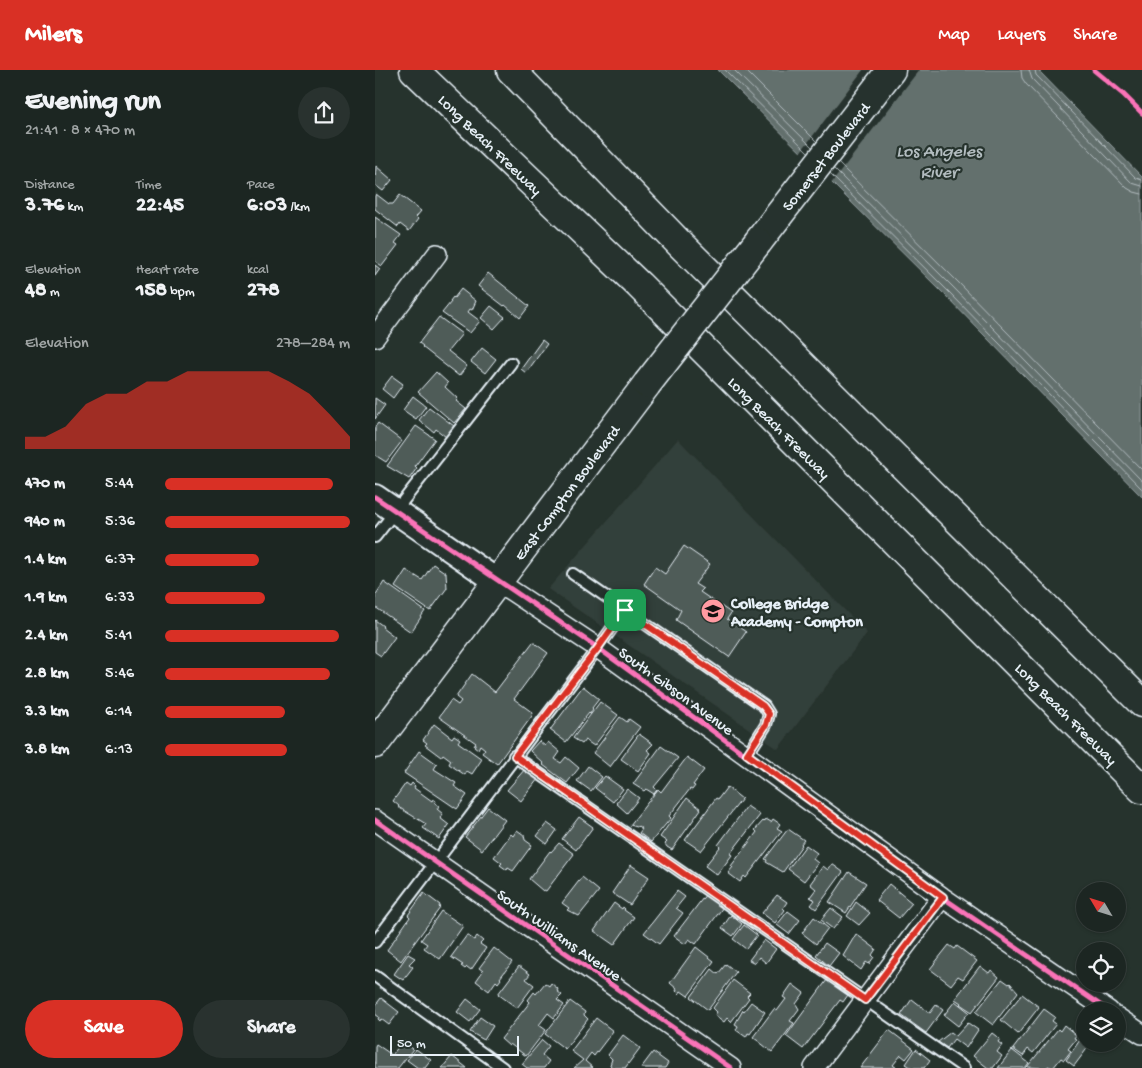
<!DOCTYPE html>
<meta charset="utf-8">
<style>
body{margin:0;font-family:"Gochi Hand",sans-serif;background:#29322f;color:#f1f3f6;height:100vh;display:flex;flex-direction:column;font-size:19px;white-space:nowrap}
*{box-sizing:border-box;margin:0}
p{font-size:16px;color:#a0a5a5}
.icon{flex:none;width:28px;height:28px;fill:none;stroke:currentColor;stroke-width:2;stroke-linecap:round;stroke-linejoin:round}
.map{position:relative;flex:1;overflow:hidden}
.panel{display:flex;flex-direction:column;background:#1c2622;width:375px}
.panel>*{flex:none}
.needle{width:32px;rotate:308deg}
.tools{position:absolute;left:701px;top:812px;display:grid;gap:10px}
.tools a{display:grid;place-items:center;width:50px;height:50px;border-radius:50%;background:#1c2622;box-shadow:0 1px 4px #0004,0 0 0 1px #3a4340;font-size:25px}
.scale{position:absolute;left:15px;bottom:12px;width:129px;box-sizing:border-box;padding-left:5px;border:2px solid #e8f1f8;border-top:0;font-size:14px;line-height:18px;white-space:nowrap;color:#e8f1f8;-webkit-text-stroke:4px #26332d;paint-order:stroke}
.pin{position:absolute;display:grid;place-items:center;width:42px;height:42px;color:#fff;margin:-21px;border-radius:10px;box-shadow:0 2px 8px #0006}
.round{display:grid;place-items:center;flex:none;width:52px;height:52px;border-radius:26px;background:#29322f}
.summary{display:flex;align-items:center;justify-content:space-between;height:85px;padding:0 25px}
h1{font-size:28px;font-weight:700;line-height:38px}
.stats{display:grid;grid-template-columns:repeat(3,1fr);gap:8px;height:85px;padding:5px 25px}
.stats div{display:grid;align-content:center}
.stats b{font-size:21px;font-weight:700}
.stats small{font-size:14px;font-weight:400}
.stats p{font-size:14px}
.chart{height:140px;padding:10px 25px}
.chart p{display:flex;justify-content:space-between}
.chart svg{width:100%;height:90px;margin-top:5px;fill:#d93025;opacity:.7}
.cta{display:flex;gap:10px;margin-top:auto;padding:10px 25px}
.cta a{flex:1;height:58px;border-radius:30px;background:#d93025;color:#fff;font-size:20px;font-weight:700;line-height:58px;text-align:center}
.cta a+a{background:#29322f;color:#f1f3f6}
ul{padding:0 25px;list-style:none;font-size:16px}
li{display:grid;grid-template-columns:80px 60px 1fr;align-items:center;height:38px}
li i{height:12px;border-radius:6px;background:#d93025}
header{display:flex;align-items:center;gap:30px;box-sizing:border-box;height:70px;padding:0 25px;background:#d93025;color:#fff}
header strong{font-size:24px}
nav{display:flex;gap:28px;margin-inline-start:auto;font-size:18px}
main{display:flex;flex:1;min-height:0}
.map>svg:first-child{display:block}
</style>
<header>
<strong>Milers</strong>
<nav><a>Map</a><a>Layers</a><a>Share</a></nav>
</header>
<main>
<section class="panel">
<div class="summary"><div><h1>Evening run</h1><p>21:41 · 8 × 470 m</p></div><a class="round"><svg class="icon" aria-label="share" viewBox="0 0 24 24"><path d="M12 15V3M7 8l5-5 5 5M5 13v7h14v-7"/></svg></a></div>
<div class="stats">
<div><p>Distance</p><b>3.76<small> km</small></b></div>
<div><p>Time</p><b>22:45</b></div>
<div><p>Pace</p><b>6:03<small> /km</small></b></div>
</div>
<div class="stats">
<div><p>Elevation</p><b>48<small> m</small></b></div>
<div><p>Heart rate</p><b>158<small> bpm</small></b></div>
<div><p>kcal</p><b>278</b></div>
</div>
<div class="chart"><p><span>Elevation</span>278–284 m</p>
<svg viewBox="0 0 160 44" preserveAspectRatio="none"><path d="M0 44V38L10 38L20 33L30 22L40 17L50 17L60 11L70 11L80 6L90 6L100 6L110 6L120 6L130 11L140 17L150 27L160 38V44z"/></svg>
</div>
<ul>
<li><b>470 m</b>5:44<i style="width:91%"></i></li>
<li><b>940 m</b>5:36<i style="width:100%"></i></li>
<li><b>1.4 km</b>6:37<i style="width:51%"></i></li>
<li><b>1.9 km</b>6:33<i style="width:54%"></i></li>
<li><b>2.4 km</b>5:41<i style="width:94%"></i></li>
<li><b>2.8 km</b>5:46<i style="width:89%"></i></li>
<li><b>3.3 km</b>6:14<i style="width:65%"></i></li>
<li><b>3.8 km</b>6:13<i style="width:66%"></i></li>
</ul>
<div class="cta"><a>Save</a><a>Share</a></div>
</section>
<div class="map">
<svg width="767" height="998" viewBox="0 0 767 998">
<rect width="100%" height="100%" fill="#26332d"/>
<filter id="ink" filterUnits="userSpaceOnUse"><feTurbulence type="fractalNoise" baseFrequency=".02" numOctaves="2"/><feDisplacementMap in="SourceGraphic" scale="10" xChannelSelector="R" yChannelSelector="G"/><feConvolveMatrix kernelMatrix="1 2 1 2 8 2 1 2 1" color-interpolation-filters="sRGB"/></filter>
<g filter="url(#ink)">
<path fill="#333f3a" d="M303 369 492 563 403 679 173 519Z"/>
<path fill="#636f6d" stroke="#98a3a5" d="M343 0H663L767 107V427L570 225Z"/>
<path fill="#26332d" d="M488 0H544L455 115 424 84Z"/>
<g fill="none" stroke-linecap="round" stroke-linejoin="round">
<path stroke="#b3bdc0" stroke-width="1" d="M350 0 433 82
M359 0 437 77
M370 0 442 72
M646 0 647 8 651 14 752 118 759 122 767 124
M654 0 657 9 757 113 767 116
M660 0 661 5 761 108 767 110
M463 93 583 212 767 400
M459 99 578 217 767 411
M455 104 574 222 767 419"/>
</g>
<path fill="#505c59" stroke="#e8f1f8" d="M1 96 17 110 8 121 0 115Z
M1 124 14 134H18L25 125 46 141 41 147 43 149 34 161 25 154 23 157 0 139V126Z
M0 147 26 165 20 173 23 175 7 196 0 191Z
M0 195 5 199 0 206Z
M113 203 154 236 145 248 130 235 129 236 103 216Z
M86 219 101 231 97 240 95 239 93 242 105 251 95 263 67 243 76 232 75 231 78 227 79 228Z
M116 236 130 247 119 259 106 248Z
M64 247 87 264 73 281 92 296 84 306 47 277 48 276 44 273Z
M167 270 172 274 151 303 146 299Z
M107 278 121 289 110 303 96 292Z
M61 302 73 313 70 317 83 329 81 331 91 339 79 353 43 322Z
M17 306 28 314 18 328 7 319Z
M38 326 51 336 41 349 28 340Z
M0 328 10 335 0 349Z
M54 337 79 356 71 367 61 359 59 362 44 350Z
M3 353 27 371 11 392 0 385V357Z
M41 356 60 369 40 396 42 398 34 409 12 396Z
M309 476 335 494 320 514 328 519 325 522 356 543 352 549 371 562 354 587 301 550 306 540 269 514 280 497 290 504Z
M58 494 71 503 72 518 55 541 20 517 31 500 47 510Z
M9 512 50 541 36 562 0 537V526Z
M0 550 8 556 7 557 20 567 6 586 0 582Z
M158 572 173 583 139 629 158 643 157 646 122 694 107 683 110 679 105 675 103 679 99 676 101 673 64 647 76 630 83 635 86 631 81 627 97 604 120 622Z
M208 616 224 629 217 638 218 639 215 644 214 643 191 672 175 660Z
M225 632 243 645 219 676 210 670 207 674 198 668Z
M245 647 252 652 254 649 265 657 235 697 218 683Z
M59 654 77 668 79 665 85 669 83 672 107 689 97 704 92 701 90 705 74 694 76 690 68 684 66 687 50 675 52 673 48 670Z
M264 664 278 674 272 680 276 683 263 701 246 689Z
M164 671 170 676 173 672 185 682 180 689 186 693 191 687 204 698 192 713 168 695 169 694 155 681Z
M286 676 303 688 279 717 282 720 279 724 271 719 269 721 258 714Z
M44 681 62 694 59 699 81 713 79 716 92 725 82 739 29 703Z
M312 687 329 700 318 715 320 716 317 720 315 719 294 746 296 748 276 772 264 763 267 759 263 756 262 757 255 755 283 719 286 722Z
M213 696 227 707 216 721 202 711Z
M150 699 163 709 146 731 132 720Z
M230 706 248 719 238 732 220 718Z
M31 713 35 716 37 713 40 716 39 718 57 731 58 729 61 731 60 733 64 736 62 739 68 744 65 748 74 755 64 769 48 758 51 754 23 737 24 736 18 731Z
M352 717 367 729 326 781 310 770 341 728 343 729Z
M252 719 264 728 252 743 241 733Z
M312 728 326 739 297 780 292 777 290 774 292 772 285 767Z
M372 736 385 745 355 784 357 785 342 805 330 796 345 777 343 775Z
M113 737 130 750 107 780 90 767Z
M204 747 218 757 201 780 187 769Z
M391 749 396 752 398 749 405 754 402 758 407 761 371 808 369 806 365 812 353 803 358 797 356 796 382 762 380 760 388 751 389 752Z
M172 753 182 760 172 774 162 766Z
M413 759 429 770 426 774 427 775 408 802 391 792 392 790 390 789Z
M142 760 149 765 150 770 157 775 138 801 133 798 132 800 125 795 127 793 119 787 136 764 138 766Z
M184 773 199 784 171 821 169 820 168 821 154 809 175 781 176 782Z
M431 775 442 783 438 789 443 793 429 811 413 799Z
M457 794 468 802 441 839 436 835 440 830 435 827 441 819 435 814 448 796 453 800Z
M256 795 274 807 255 835 237 823Z
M474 802 491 813 471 843 454 832Z
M207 807 224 821 204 846 192 840 194 838 187 833Z
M514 814 537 833 524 848 501 830Z
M302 821 310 827 301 838 308 843 284 874 269 863Z
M49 823 65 835 64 837 65 838 26 891 12 880 35 847 33 845Z
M331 824 348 837 321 874 314 869 310 874 299 866Z
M402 825 412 832 408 838 410 840 400 853 387 843Z
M481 832 495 843 484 855 472 846Z
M239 833 247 839 248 837 250 839 249 840 259 847 239 875 219 861Z
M456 838 468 847 458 859 446 850Z
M66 841 88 856 65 889 49 878 52 874 46 870Z
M413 841 425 850 414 864 402 855Z
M356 845 367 854 358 866 347 858Z
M439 847 453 858 441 874 427 863Z
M369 855 382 865 371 879 358 869Z
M481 864 501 879 497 885 499 887 494 894 491 892 486 900 468 886Z
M92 865 99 870 102 866 108 871 105 874 111 878 96 900 92 897 90 899 86 896 88 895 76 887Z
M389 870 401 879 391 893 384 887 380 893 374 890Z
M450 873 464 883 454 896 441 885Z
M574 875 580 879 582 876 602 891 588 909 583 906 576 915 555 899Z
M321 877 339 891 313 926 306 921 304 924 301 921 302 919 295 913Z
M119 878 137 892 125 908 126 909 123 913 121 911 114 921 101 911 108 901 104 898Z
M33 884 40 888 34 894 38 897 28 910 19 904Z
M351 894 361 902 333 940 316 927 337 899 343 904Z
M144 896 155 904 151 909 159 915 142 938 123 924Z
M605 896 614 903 616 900 624 907 597 942 585 934 586 933 580 929Z
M627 909 634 914 635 913 643 922 618 955 601 942Z
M358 910 375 923 372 926 374 928 356 952 352 948 349 952 340 945 342 942 338 938Z
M452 910 473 925 468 932 465 930 428 979 411 966Z
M170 913 174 916 176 913 183 919 182 921 187 925 182 930 189 935 179 948 173 943 164 955 171 960 151 986 135 974 134 976 126 969 155 932 153 930 159 922 161 924Z
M417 914 429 923 421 934 424 939 415 951 419 953 397 982 378 967 399 939 402 941 411 929 408 927Z
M647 924 664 937 643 964 626 950Z
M6 928 24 942 14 955 6 949 5 951 3 949 4 947 0 944V936Z
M92 929 105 939 95 952 82 942Z
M537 929 555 943 561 935 568 940 551 963 526 945Z
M195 931 210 942 209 945 213 949 190 979 170 964Z
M580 931 594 942 583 956 569 945Z
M376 932 390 942 375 964 373 963 371 967 361 960 363 956 360 954 368 940 369 941Z
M669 939 680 947 677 951 681 954 658 983 653 979 648 986 638 979Z
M105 947 118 956 109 970 95 962Z
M221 948 238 961 219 986 216 983 210 991 218 998H199L208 990 196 981Z
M593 953 603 960 591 978 579 969 572 978 563 972 576 962 581 966Z
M689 955 701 965 699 968 701 969 693 979 696 981 689 990 686 988 678 998 673 996 671 998 652 997 683 959 685 961Z
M514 960 539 979 531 989 526 985 518 995 522 998H485Z
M617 963 625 969 623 972 627 975 622 982 627 986 618 998H613L598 986Z
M248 965 265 978 250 998H238L235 995 237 989 233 985Z
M167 970 174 976 167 985 174 991 169 998H152L147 994Z
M705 970 714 976 699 996 691 990Z
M28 971 38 979 23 998H0V976L1 974 17 985Z
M41 979 56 990 50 998H43L32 990Z
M541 979 555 990 549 998H537L531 994Z
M637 980 654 993 650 998H623Z
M278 982 293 993 290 998H266Z
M77 986 92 998H67Z"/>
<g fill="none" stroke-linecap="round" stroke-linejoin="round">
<defs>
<path id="service" d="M0 467 136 293
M198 504 389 636 394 644 391 655 372 685
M139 686 589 998
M0 872 223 578 250 540
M0 906 128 998"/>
<path id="minor" d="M0 267 62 184
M123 512 223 578 567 827 734 941
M0 750 356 998
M742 947 767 964
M439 998 567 827"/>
<path id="tertiary" d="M0 427 123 512"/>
<path id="secondary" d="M383 172 516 0
M0 674 272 314"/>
<path id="motorway" d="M39 0 264 215 767 719
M136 0 305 174 767 633"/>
</defs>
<use href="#service" stroke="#e8f1f8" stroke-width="14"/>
<use href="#minor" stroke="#e8f1f8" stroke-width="22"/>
<use href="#tertiary" stroke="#e8f1f8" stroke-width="28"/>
<use href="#secondary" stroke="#e8f1f8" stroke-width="31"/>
<use href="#motorway" stroke="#e8f1f8" stroke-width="31"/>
<use href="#service" stroke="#26332d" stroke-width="10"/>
<use href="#minor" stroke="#26332d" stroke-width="19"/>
<use href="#tertiary" stroke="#26332d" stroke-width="24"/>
<use href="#secondary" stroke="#26332d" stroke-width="28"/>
<use href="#motorway" stroke="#26332d" stroke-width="28"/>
<defs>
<path id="secondary-bridge" d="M272 314 383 172"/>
</defs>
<use href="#secondary-bridge" stroke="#e8f1f8" stroke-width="31" stroke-linecap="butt"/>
<use href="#secondary-bridge" stroke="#26332d" stroke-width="28"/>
<defs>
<path id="cycleway" d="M719 0 748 24 767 43
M0 427 223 578 567 827 734 941
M0 750 356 998"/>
</defs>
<use href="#cycleway" stroke="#26332d" stroke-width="8"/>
<use href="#cycleway" stroke="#fb73b8" stroke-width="5"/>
</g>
</g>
<g fill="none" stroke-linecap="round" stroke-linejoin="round" filter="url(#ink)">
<defs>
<path id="route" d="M250 540 388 636 394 644 391 655 372 684 568 827 490 930 140 686 223 578Z"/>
</defs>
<use href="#route" stroke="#fff" stroke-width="10"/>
<use href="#route" stroke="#d93025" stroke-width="6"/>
</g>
<defs>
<symbol id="school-disc" viewBox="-11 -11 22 22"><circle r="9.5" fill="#ff9aa2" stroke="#26332d"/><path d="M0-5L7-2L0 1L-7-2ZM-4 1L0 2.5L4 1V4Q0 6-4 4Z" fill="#111"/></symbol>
</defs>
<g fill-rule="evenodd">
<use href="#school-disc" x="324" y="527" width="28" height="28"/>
</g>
<g text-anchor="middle" stroke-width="4.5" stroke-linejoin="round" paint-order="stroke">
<g font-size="16" fill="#e8f1f8" stroke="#26332d">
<text transform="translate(116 74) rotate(44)" y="6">Long Beach Freeway</text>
<text transform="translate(450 86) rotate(-52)" y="6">Somerset Boulevard</text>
<text transform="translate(405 357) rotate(45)" y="6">Long Beach Freeway</text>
<text transform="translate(191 422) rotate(-53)" y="6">East Compton Boulevard</text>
<text transform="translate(302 620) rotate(36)" y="6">South Gibson Avenue</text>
<text transform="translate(692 643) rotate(45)" y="6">Long Beach Freeway</text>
<text transform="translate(185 864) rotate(35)" y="6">South Williams Avenue</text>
</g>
<g font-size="16" font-weight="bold" fill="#e8f1f8" stroke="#26332d" text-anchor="start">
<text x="356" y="538">College Bridge<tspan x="356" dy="18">Academy - Compton</tspan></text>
</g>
<g font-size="18" font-style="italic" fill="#b3bdc0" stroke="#26332d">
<text x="564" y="86">Los Angeles<tspan x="564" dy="21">River</tspan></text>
</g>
</g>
</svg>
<div class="tools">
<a><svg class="needle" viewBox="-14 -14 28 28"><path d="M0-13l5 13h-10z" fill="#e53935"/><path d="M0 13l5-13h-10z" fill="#a0a5a5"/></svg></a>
<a><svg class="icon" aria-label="locate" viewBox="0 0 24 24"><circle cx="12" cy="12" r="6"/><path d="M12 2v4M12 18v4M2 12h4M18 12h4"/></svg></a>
<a><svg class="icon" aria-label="layers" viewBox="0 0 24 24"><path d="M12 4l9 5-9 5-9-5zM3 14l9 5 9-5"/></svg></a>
</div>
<div class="scale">50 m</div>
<div class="pin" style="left:250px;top:540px;background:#1e9e55"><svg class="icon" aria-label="arrive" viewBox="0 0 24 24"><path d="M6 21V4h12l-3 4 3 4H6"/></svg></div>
</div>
</main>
